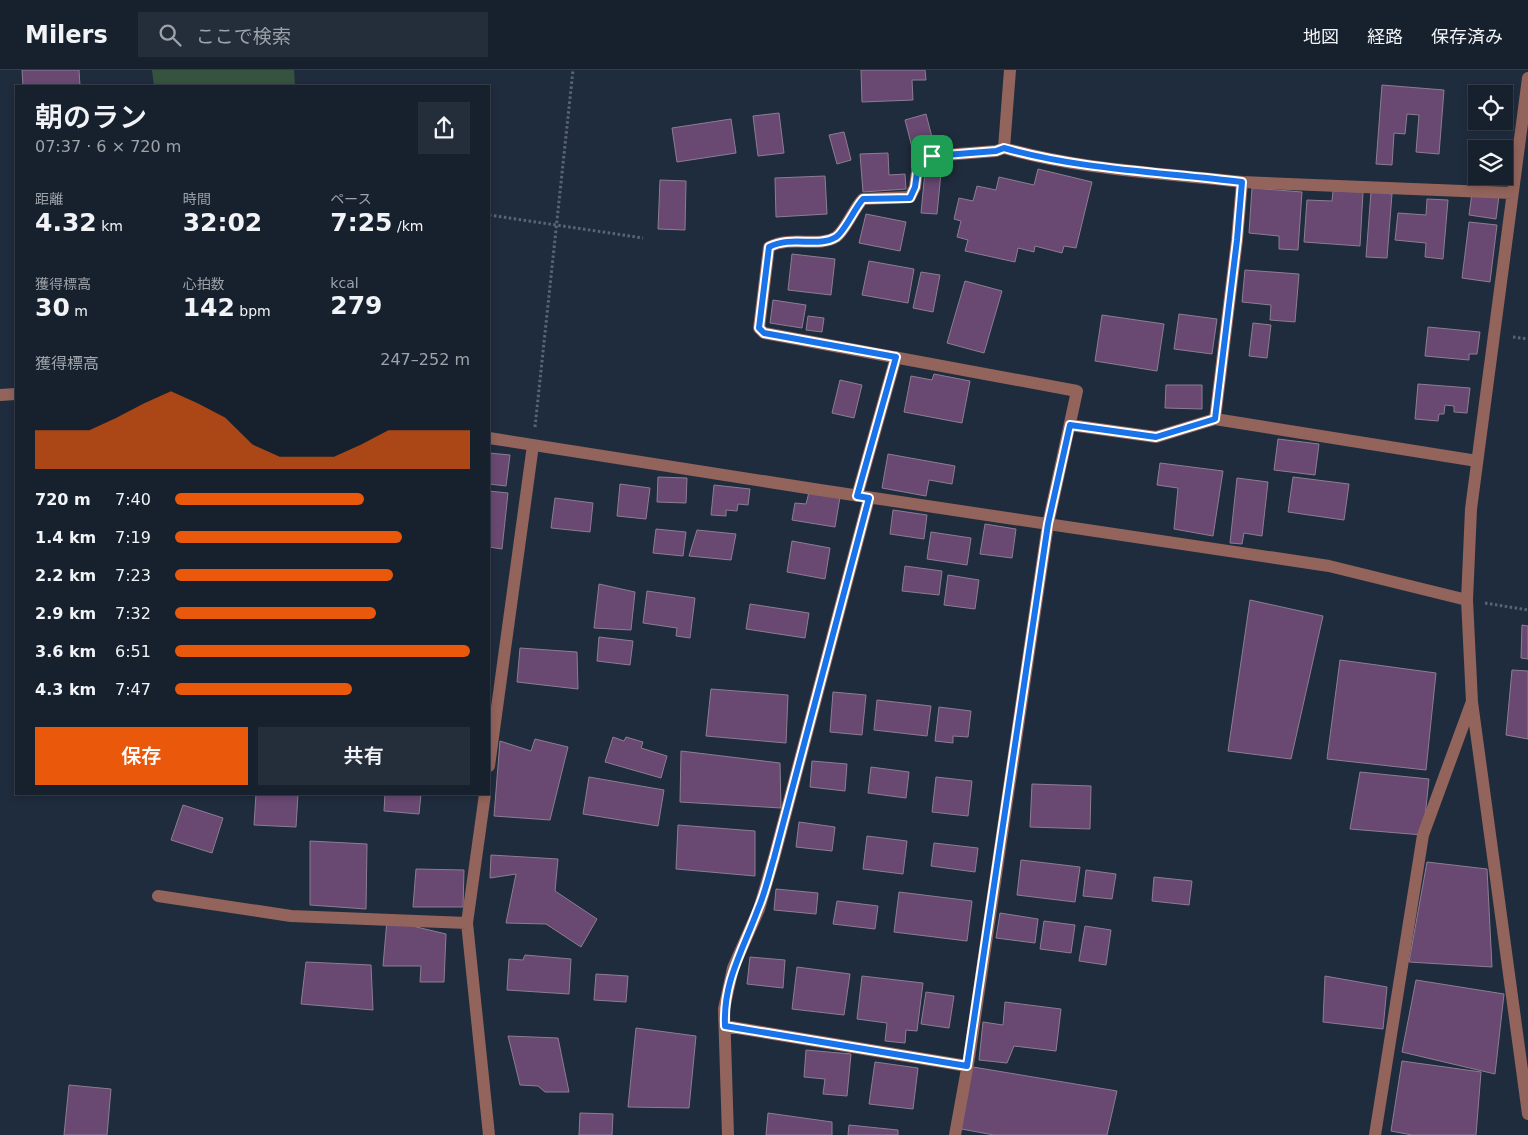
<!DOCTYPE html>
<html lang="ja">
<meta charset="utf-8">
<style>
body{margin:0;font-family:"DejaVu Sans","Noto Sans JP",sans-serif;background:#242e3a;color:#f1f3f6;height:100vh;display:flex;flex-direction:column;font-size:19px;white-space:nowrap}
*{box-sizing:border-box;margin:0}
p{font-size:16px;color:#9ea3aa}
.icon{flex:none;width:28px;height:28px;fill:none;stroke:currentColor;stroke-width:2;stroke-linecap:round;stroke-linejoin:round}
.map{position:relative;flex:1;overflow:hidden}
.drawer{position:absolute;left:15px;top:15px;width:475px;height:710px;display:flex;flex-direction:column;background:#17212e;border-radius:0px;box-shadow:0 2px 8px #0003,0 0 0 1px #363e4a}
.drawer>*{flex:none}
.fabs{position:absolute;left:1468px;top:15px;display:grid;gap:10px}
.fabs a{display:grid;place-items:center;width:45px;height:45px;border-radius:0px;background:#17212e;box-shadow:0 2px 8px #0003,0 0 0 1px #363e4a;font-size:25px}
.pin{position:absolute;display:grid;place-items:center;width:42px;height:42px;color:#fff;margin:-21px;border-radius:10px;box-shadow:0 2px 8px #0006}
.round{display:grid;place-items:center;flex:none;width:52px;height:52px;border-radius:0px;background:#242e3a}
.head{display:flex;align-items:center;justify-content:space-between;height:85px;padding:0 20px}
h1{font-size:28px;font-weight:600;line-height:38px}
.stats{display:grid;grid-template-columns:repeat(3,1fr);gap:8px;height:85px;padding:5px 20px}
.stats div{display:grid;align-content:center}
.stats b{font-size:25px;font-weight:600}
.stats small{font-size:14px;font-weight:400}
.stats p{font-size:14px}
.chart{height:140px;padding:10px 20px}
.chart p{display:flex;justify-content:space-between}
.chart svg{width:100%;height:90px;margin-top:5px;fill:#ea580c;opacity:.7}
.cta{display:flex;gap:10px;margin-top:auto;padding:10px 20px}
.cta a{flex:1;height:58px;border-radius:0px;background:#ea580c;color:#fff;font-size:20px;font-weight:600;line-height:58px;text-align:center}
.cta a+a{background:#242e3a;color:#f1f3f6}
ul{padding:0 20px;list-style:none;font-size:16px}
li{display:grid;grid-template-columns:80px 60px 1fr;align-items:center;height:38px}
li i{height:12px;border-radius:6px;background:#ea580c}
header{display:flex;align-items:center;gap:30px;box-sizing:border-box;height:70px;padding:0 25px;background:#17212e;border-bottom:1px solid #363e4a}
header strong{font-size:24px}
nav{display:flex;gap:28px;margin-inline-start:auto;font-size:18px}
.search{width:350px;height:45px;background:#242e3a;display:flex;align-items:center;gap:12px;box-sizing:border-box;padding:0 18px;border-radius:0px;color:#9ea3aa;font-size:19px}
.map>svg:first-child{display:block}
</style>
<header>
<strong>Milers</strong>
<div class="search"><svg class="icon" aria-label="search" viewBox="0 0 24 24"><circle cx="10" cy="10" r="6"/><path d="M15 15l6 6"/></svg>ここで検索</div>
<nav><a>地図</a><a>経路</a><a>保存済み</a></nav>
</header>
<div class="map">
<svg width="1528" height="1065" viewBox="0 0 1528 1065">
<rect width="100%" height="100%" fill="#1f2c3d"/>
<path fill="#35533f" d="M152 0H294L295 16H154Z"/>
<path fill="#694872" stroke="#8d7d92" d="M22 0H79L80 16H23Z
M861 0H925L926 10H912L913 30 862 32Z
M1382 15 1444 20 1439 84 1416 82 1419 45 1407 44 1405 64 1394 63 1392 95 1376 94Z
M779 43 784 83 758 86 753 46Z
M926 44 935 79 914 85 905 50Z
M731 49 736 83 677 92 672 58Z
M844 62 851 90 837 94 829 65Z
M888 83 889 105 905 104 906 119 863 122 860 84Z
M1038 99 1092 112 1076 178 1064 176 1062 183 1035 176 1034 182 1018 178 1015 192 965 181 968 170 957 167 961 151 954 149 959 128 973 131 977 116 996 120 999 107 1034 115Z
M925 101 941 103 937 144 921 143Z
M825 106 827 144 776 147 775 108Z
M660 110 686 111 685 160 658 159Z
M1252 118 1302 122 1298 180 1279 179V166L1249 163Z
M1333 121 1363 122 1360 176 1304 172 1307 130 1332 131Z
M1371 122 1392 124 1387 188 1366 187Z
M1472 123 1499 126 1496 149 1469 145Z
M1427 129 1448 130 1443 189 1425 187 1426 173 1395 170 1398 143 1426 145Z
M866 144 906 152 900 181 859 173Z
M1469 152 1497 155 1490 212 1462 208Z
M792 184 835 189 831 225 788 220Z
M869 191 914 199 908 233 862 225Z
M1245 200 1299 204 1295 252 1270 250 1271 235 1242 232Z
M921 202 940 205 933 242 913 238Z
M965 211 1002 221 984 283 947 273Z
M773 230 806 235 802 258 770 253Z
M1179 244 1217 249 1212 284 1174 279Z
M1102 245 1164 254 1157 301 1095 291Z
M808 246 824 248 822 262 806 260Z
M1253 253 1271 255 1267 288 1249 286Z
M1428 257 1480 262 1477 284H1469V290L1425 286Z
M934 304 970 311 962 353 904 342 911 306 932 310Z
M840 310 862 315 854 348 832 343Z
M1418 314 1470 318 1467 343 1454 342V336L1445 335 1444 344H1439L1438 351 1415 349Z
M1166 315H1202V339L1165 338Z
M1278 369 1319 374 1315 405 1274 400Z
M489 383 510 385 506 416 489 414Z
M888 384 955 396 952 414 929 410 926 426 882 418Z
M1160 393 1223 401 1213 466 1174 459 1178 418 1157 415Z
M658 407 687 408 686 433 657 432Z
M1293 407 1349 414 1344 450 1288 442Z
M1237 408 1268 412 1262 466 1244 463 1242 474 1230 473Z
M620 414 650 418 646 449 617 446Z
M714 415 750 419 748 435 738 434 737 441 726 440V446L711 445Z
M489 421 508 423 502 479 489 477Z
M809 422 840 427 835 457 792 450 795 433 806 434Z
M555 428 593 433 590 462 551 458Z
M893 440 927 445 924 469 890 464Z
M985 454 1016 459 1012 488 980 484Z
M656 459 686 462 683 486 653 483Z
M697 460 736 464 731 490 689 486Z
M931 462 971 468 967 495 927 489Z
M792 471 830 478 825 509 787 502Z
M905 496 942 501 939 525 902 521Z
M948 505 979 510 975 539 944 535Z
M599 514 635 522 631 560 594 558Z
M647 521 695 528 690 568 676 566 677 558 643 553Z
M1250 530 1323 546 1291 689 1228 681Z
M750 534 809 543 805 568 746 559Z
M1522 555 1528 556V589L1521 588Z
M599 567 633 571 630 595 597 591Z
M520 578 577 582 578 619 517 612Z
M1340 590 1436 603 1426 700 1327 689Z
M1512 600 1528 601V669L1506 665Z
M711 619 788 625 786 673 706 666Z
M833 622 866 625 862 665 830 662Z
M877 630 931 636 927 666 874 660Z
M939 637 971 641 968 667 953 666V673L935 671Z
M613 667 624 671 626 667 643 672 641 678 667 686 661 708 605 692Z
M535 669 568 677 550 750 494 746 500 671 531 681Z
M681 681 780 693 781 738 680 732Z
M812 691 847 694 845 721 810 717Z
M871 697 909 702 906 728 868 723Z
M1360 702 1429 709 1423 765 1350 759Z
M589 707 664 720 658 756 583 744Z
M936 707 972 711 968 746 932 742Z
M1032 714 1091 716 1090 759 1030 757Z
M256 724H298L296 757 254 755Z
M385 724H421L419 744 384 741Z
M183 735 223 748 212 783 171 770Z
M799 752 835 757 832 781 796 777Z
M678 755 755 761V806L676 799Z
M867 766 907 771 903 804 863 799Z
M310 771 367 774 366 839 310 835Z
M934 773 978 778 975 802 931 796Z
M491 785 558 789 555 821 597 849 581 877 546 854 506 853 516 804 490 808Z
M1021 790 1080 797 1075 832 1017 825Z
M1427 792 1487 799 1492 897 1409 892Z
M416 799 464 800 463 837H413Z
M1086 800 1116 804 1112 829 1083 826Z
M1154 807 1192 811 1189 835 1152 831Z
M776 819 818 823 816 844 774 840Z
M899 822 972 831 967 871 894 862Z
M837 831 878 836 875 859 833 854Z
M1000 843 1038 849 1035 873 996 868Z
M387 850 446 864 444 912H420L421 896H383Z
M1044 851 1075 855 1071 883 1040 879Z
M1085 856 1111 860 1106 895 1079 891Z
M525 885 571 889 569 924 507 920 509 889 523 890Z
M750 887 785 890 783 918 747 914Z
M306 892 371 895 373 940 301 934Z
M797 897 850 904 844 945 792 939Z
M596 904 628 906 626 932 594 930Z
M862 906 923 913 917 961 906 960 905 973 885 971 887 953 857 949Z
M1325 906 1387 917 1383 959 1323 952Z
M1416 910 1504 924 1495 1004 1402 982Z
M926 922 954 926 949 958 921 954Z
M1005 932 1061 939 1056 981 1014 976 1007 993 979 990 983 952 1003 955Z
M636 958 696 966 689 1038 628 1037Z
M508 966 558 968 569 1022H545L538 1016 520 1015Z
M806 980 851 984 847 1026 823 1024 825 1009 804 1007Z
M1402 991 1481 1002 1476 1065H1412L1391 1061Z
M875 992 918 998 913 1039 869 1034Z
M967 996 1117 1021 1107 1065H994L956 1058Z
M69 1015 111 1019 107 1065H64Z
M580 1043 613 1044 612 1065H579Z
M768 1043 832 1052V1065H766Z
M849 1055 898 1060V1065H848Z"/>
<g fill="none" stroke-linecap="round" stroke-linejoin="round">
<path stroke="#596574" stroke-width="3" stroke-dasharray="2.5 2.5" stroke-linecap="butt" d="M489 145 643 168
M1513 267 1528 269
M535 357 573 0
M1485 533 1528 540"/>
<path stroke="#92645b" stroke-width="12" d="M1528 8 1471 439 1467 530 1472 632 1528 1044
M1004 78C1080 100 1163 103 1242 112L1237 170 1215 349 1156 367 1070 355
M1242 112 1512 123
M0 325 16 324
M1215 349 1477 391
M489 368 820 420 1329 496 1467 530
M857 426 896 287
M489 696 533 375
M485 724 467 853 489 1065
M158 826 291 846 467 853
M725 956 967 996
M728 1065 724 939 733 898 759 839 774 788 869 428
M955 1065 969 988 1048 454 1077 321 764 263 759 258 769 177C792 165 818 178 836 167 845 161 854 138 863 129L910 127 915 117 918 95 932 86 996 81 1004 78 1010 0
M1375 1065 1423 765 1471 634"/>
</g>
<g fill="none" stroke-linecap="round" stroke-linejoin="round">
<defs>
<path id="route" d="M1004 78C1081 100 1163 102 1242 112L1237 170 1215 349 1156 367 1070 355 1048 454 967 996 725 956C723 911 743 880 758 839 765 823 769 805 774 788L869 428 857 426 896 287 764 263 759 258 769 177C792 165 818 178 836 167 845 161 854 139 863 129L910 128 915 117 918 95 932 86 996 81Z"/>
</defs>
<use href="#route" stroke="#fff" stroke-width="10"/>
<use href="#route" stroke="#1a73e8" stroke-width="6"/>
</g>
</svg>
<div class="fabs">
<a><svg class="icon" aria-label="locate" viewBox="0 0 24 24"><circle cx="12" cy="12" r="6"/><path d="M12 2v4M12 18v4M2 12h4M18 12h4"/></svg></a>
<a><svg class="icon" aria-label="layers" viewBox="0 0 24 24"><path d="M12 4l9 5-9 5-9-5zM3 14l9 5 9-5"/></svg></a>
</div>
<div class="pin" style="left:932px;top:86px;background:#1e9e55"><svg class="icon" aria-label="arrive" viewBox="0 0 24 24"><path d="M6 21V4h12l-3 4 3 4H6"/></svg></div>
<section class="drawer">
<div class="head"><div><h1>朝のラン</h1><p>07:37 · 6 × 720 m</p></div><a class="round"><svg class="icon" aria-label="share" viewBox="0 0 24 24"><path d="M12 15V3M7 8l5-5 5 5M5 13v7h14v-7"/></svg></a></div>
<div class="stats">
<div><p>距離</p><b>4.32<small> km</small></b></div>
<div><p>時間</p><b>32:02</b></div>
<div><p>ペース</p><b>7:25<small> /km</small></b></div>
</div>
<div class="stats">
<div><p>獲得標高</p><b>30<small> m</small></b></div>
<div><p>心拍数</p><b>142<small> bpm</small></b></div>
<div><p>kcal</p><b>279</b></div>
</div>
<div class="chart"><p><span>獲得標高</span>247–252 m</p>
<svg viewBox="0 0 160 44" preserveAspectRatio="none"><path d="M0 44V25L10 25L20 25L30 19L40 12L50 6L60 12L70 19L80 32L90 38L100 38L110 38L120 32L130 25L140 25L150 25L160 25V44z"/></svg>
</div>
<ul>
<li><b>720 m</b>7:40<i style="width:64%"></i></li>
<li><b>1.4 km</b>7:19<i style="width:77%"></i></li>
<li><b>2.2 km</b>7:23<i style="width:74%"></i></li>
<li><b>2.9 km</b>7:32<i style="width:68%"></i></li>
<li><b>3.6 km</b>6:51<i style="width:100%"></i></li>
<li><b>4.3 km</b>7:47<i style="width:60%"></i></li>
</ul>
<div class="cta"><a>保存</a><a>共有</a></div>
</section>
</div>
